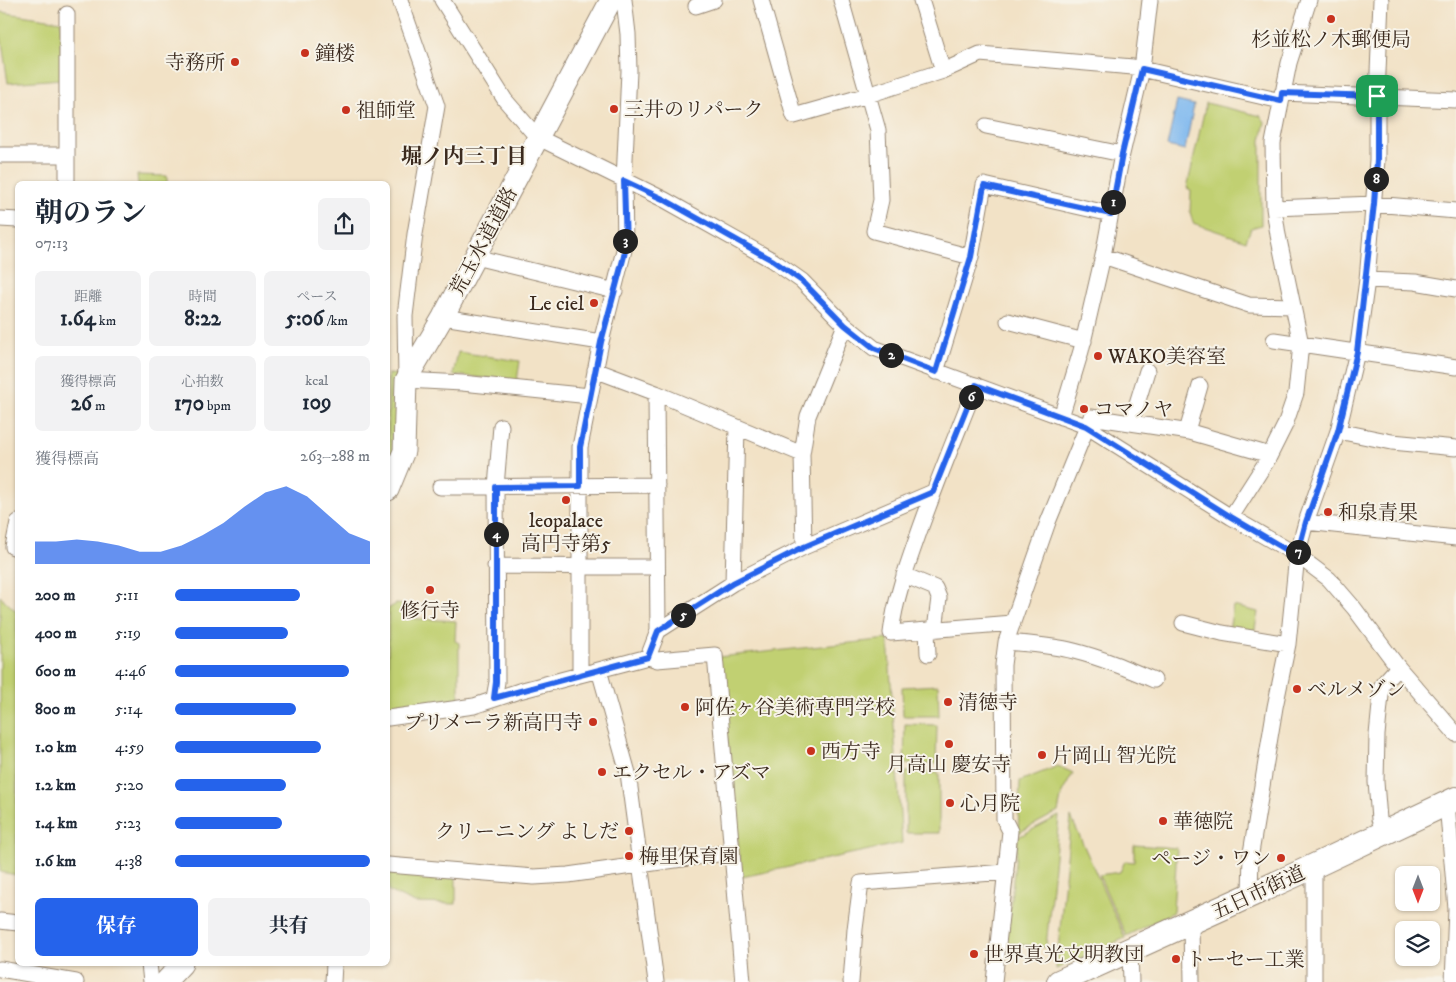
<!DOCTYPE html>
<html lang="ja">
<meta charset="utf-8">
<style>
body{margin:0;font-family:"IM FELL DW Pica","Noto Serif JP",serif;background:#f2f2f3;color:#1f2937;height:100vh;display:flex;flex-direction:column;font-size:19px;white-space:nowrap}
*{box-sizing:border-box;margin:0}
p{font-size:16px;color:#747a83}
.icon{flex:none;width:28px;height:28px;fill:none;stroke:currentColor;stroke-width:2;stroke-linecap:round;stroke-linejoin:round}
.map{position:relative;flex:1;overflow:hidden}
.sheet{position:absolute;left:15px;top:181px;width:375px;height:785px;display:flex;flex-direction:column;background:#fff;border-radius:8px;box-shadow:0 1px 4px #0004}
.sheet>*{flex:none}
.needle{width:32px;rotate:180deg}
.controls{position:absolute;left:1395px;top:866px;display:grid;gap:10px}
.controls a{display:grid;place-items:center;width:45px;height:45px;border-radius:8px;background:#fff;box-shadow:0 1px 4px #0004;font-size:25px}
.pin{position:absolute;display:grid;place-items:center;width:42px;height:42px;color:#fff;margin:-21px;border-radius:10px;box-shadow:0 2px 8px #0006}
.km{position:absolute;width:25px;height:25px;margin:-12px;border-radius:50%;background:#222;color:#fff;font-size:14px;line-height:25px;text-align:center}
.round{display:grid;place-items:center;flex:none;width:52px;height:52px;border-radius:8px;background:#f2f2f3}
.head{display:flex;align-items:center;justify-content:space-between;height:85px;padding:0 20px}
h1{font-size:28px;font-weight:700;line-height:38px}
.metrics{display:grid;grid-template-columns:repeat(3,1fr);gap:8px;height:85px;padding:5px 20px}
.metrics div{display:grid;align-content:center;border-radius:8px;background:#f2f2f3;text-align:center}
.metrics b{font-size:21px;font-weight:700}
.metrics small{font-size:14px;font-weight:400}
.metrics p{font-size:14px}
.chart{height:140px;padding:10px 20px}
.chart p{display:flex;justify-content:space-between}
.chart svg{width:100%;height:90px;margin-top:5px;fill:#2563eb;opacity:.7}
.primary-button{display:flex;gap:10px;margin-top:auto;padding:10px 20px}
.primary-button a{flex:1;height:58px;border-radius:8px;background:#2563eb;color:#fff;font-size:20px;font-weight:700;line-height:58px;text-align:center}
.primary-button a+a{background:#f2f2f3;color:#1f2937}
ul{padding:0 20px;list-style:none;font-size:16px}
li{display:grid;grid-template-columns:80px 60px 1fr;align-items:center;height:38px}
li i{height:12px;border-radius:6px;background:#2563eb}
.map>svg:first-child{display:block}
</style>
<div class="map">
<svg width="1456" height="982" viewBox="0 0 1456 982">
<rect width="100%" height="100%" fill="#f7f3e8"/>
<filter id="ink" filterUnits="userSpaceOnUse"><feTurbulence type="fractalNoise" baseFrequency=".02" numOctaves="2"/><feDisplacementMap in="SourceGraphic" scale="10" xChannelSelector="R" yChannelSelector="G"/><feConvolveMatrix kernelMatrix="1 2 1 2 8 2 1 2 1" color-interpolation-filters="sRGB"/></filter>
<filter id="wash" filterUnits="userSpaceOnUse"><feTurbulence type="fractalNoise" baseFrequency=".0096" numOctaves="4" result="noise"/><feDisplacementMap in="SourceGraphic" scale="20" xChannelSelector="R" yChannelSelector="G"/><feGaussianBlur stdDeviation="1.12" result="paint"/><feColorMatrix in="noise" values="0 0 0 0 0 0 0 0 0 0 0 0 0 0 0 0 0 1.4 0 .05"/><feComposite in="paint" operator="in"/></filter>
<g filter="url(#wash)">
<rect width="100%" height="100%" fill="#f2e2c6"/>
<path fill="#c1d072" stroke="#7e7d48" d="M0 12 61 21V79L8 83 0 29Z
M1206 103 1261 116 1265 122 1261 140V225L1251 228 1246 241 1193 223 1190 212 1191 190 1187 188Z
M137 175 167 176V184H138Z
M458 352 520 361 517 381 453 375Z
M388 374 401 375 400 443 388 474Z
M0 596 17 612V875L0 872Z
M396 604 406 605V618L456 621 455 641 459 643V703L388 710V609Z
M1233 606 1258 612 1254 634 1229 631Z
M888 639 902 843 742 877 718 657Z
M938 685 939 716H903L902 687Z
M905 724 937 725 936 764H904Z
M1058 766 1073 773 1062 793 1058 812 1018 833 1020 781Z
M906 772 939 773V833H906Z
M1059 816 1046 947 1006 943 1018 837Z
M1071 817 1125 938 1056 969Z
M1134 845 1177 848 1173 912 1126 936 1099 875 1120 872 1125 861 1134 862Z
M388 868 456 875V904L415 903 388 891Z"/>
<path fill="#7eb8ef" stroke="#5c7186" d="M1177 101 1194 105 1185 150 1167 146Z"/>
</g>
<g filter="url(#ink)">
<g fill="none" stroke-linecap="round" stroke-linejoin="round">
<defs>
<path id="street" d="M400 0 437 106 415 234 405 316 406 380 462 383 590 396
M442 0 505 100 537 137 665 200 772 260 802 281 845 325 874 348 1086 426 1231 517 1297 555 1329 579 1354 608 1398 667 1456 734
M761 0 794 116 868 95 943 71 980 54 1133 67 1281 101
M841 0 878 130 881 200 874 231 971 257
M921 0 943 71
M696 6 714 0
M67 14V184
M1282 93 1456 100
M986 126 1122 154
M0 155H66
M1274 208 1374 204 1456 211
M0 219 18 220
M1103 256 1249 305 1293 306
M475 257 615 291
M1367 280 1415 282 1456 289
M443 317 601 342
M1008 321 1084 341
M1274 340 1456 367
M595 370 656 393 802 454
M936 372 971 257 984 185 1111 214
M976 385C956 436 935 486 917 538 906 569 895 600 891 633L1013 623
M1061 417 1081 351 1103 256 1122 154 1142 69 1150 0
M1131 423 1147 371
M1187 431 1200 386
M1338 431 1392 442 1456 448
M440 487 657 485
M1231 517 1268 459 1285 425 1296 393 1301 344 1278 235 1274 208 1273 143 1289 63 1309 0
M1306 522 1456 538
M13 547 18 522
M804 547 802 454 808 416 845 325
M495 566 657 567
M904 575 935 588 939 598 935 630
M733 583 737 427
M1183 623 1222 633 1288 644
M927 630 928 654
M658 631 733 583 804 547 933 492
M1006 642C1029 644 1052 645 1074 651 1102 658 1128 669 1154 680
M648 657 657 660 715 655 743 982
M599 670 628 773 656 982
M580 675V447L601 342 625 246 624 181 629 71 628 34 624 0
M494 698 497 682 496 487 501 426
M388 718 474 706 519 691 648 657 658 631 656 393
M1447 803 1456 909 1453 982
M1384 832 1379 819 1376 782 1377 735 1382 685 1398 667
M388 865 534 877 568 875 732 852
M1250 894 1251 853 1275 707 1288 644 1297 555 1306 522 1338 431 1357 352 1367 280 1377 160V96L1381 0
M0 921 18 923
M1191 923 1192 982
M1130 950 1131 982
M149 964 151 982
M0 969 76 982
M333 982 334 964
M851 982 855 929 861 883 1006 872
M994 982 1010 831 1004 819 1003 665 1006 642 1048 522 1091 417 1190 432 1270 455
M1314 982V866"/>
<path id="secondary" d="M388 490 404 451 406 380 443 317 611 0
M165 982 182 964"/>
<path id="primary" d="M1059 982 1297 874 1456 799"/>
</defs>
<use href="#street" stroke="#968672" stroke-width="17"/>
<use href="#secondary" stroke="#968672" stroke-width="23"/>
<use href="#primary" stroke="#968672" stroke-width="26"/>
<use href="#street" stroke="#fff" stroke-width="15"/>
<use href="#secondary" stroke="#fff" stroke-width="21"/>
<use href="#primary" stroke="#fff" stroke-width="24"/>
</g>
</g>
<g fill="none" stroke-linecap="round" stroke-linejoin="round" filter="url(#ink)">
<defs>
<path id="route" d="M1142 69 1281 101 1282 93 1377 96V160L1374 204 1357 352 1338 431 1306 522 1297 556 1231 517 1086 426 976 385 933 492 804 547 733 583 658 631 648 657 494 698 496 682V487L580 486V447L583 433 601 342 624 256 626 246 624 181 665 200 772 260 802 281 845 325 874 348 936 372 971 257 984 186 1111 214 1122 154Z"/>
</defs>
<use href="#route" stroke="#fff" stroke-width="10"/>
<use href="#route" stroke="#2563eb" stroke-width="6"/>
</g>
<g fill="#c8321e" stroke="#f7f3e8" stroke-width="2">
<circle cx="1331" cy="19" r="5"/>
<circle cx="305" cy="53" r="5"/>
<circle cx="235" cy="62" r="5"/>
<circle cx="614" cy="109" r="5"/>
<circle cx="346" cy="110" r="5"/>
<circle cx="594" cy="303" r="5"/>
<circle cx="1098" cy="356" r="5"/>
<circle cx="1084" cy="409" r="5"/>
<circle cx="566" cy="500" r="5"/>
<circle cx="1328" cy="512" r="5"/>
<circle cx="430" cy="590" r="5"/>
<circle cx="1297" cy="689" r="5"/>
<circle cx="948" cy="702" r="5"/>
<circle cx="685" cy="707" r="5"/>
<circle cx="593" cy="722" r="5"/>
<circle cx="949" cy="744" r="5"/>
<circle cx="811" cy="751" r="5"/>
<circle cx="1042" cy="755" r="5"/>
<circle cx="602" cy="772" r="5"/>
<circle cx="950" cy="803" r="5"/>
<circle cx="1163" cy="821" r="5"/>
<circle cx="629" cy="831" r="5"/>
<circle cx="629" cy="856" r="5"/>
<circle cx="1281" cy="858" r="5"/>
<circle cx="974" cy="954" r="5"/>
<circle cx="1176" cy="959" r="5"/>
</g>
<g text-anchor="middle" stroke-width="4" stroke-linejoin="round" paint-order="stroke">
<g font-size="20" fill="#3b2a1e" stroke="#f7f3e8" text-anchor="start">
<text x="1331" y="46" text-anchor="middle">杉並松ノ木郵便局</text>
<text x="315" y="60">鐘楼</text>
<text x="225" y="69" text-anchor="end">寺務所</text>
<text x="624" y="116">三井のリパーク</text>
<text x="356" y="117">祖師堂</text>
<text x="584" y="310" text-anchor="end">Le ciel</text>
<text x="1108" y="363">WAKO美容室</text>
<text x="1094" y="416">コマノヤ</text>
<text x="1338" y="519">和泉青果</text>
<text x="566" y="527" text-anchor="middle">leopalace<tspan x="566" dy="23">高円寺第5</tspan></text>
<text x="430" y="617" text-anchor="middle">修行寺</text>
<text x="1307" y="696">ベルメゾン</text>
<text x="958" y="709">清徳寺</text>
<text x="695" y="714">阿佐ヶ谷美術専門学校</text>
<text x="583" y="729" text-anchor="end">プリメーラ新高円寺</text>
<text x="821" y="758">西方寺</text>
<text x="1052" y="762">片岡山 智光院</text>
<text x="949" y="771" text-anchor="middle">月高山 慶安寺</text>
<text x="612" y="779">エクセル・アズマ</text>
<text x="960" y="810">心月院</text>
<text x="1173" y="828">華徳院</text>
<text x="619" y="838" text-anchor="end">クリーニング よしだ</text>
<text x="639" y="863">梅里保育園</text>
<text x="1271" y="865" text-anchor="end">ページ・ワン</text>
<text x="984" y="961">世界真光文明教団</text>
<text x="1186" y="966">トーセー工業</text>
</g>
<g font-size="20" fill="#3b2a1e" stroke="#f7f3e8">
<text transform="translate(483 241) rotate(-62)" y="7">荒玉水道道路</text>
<text transform="translate(1258 892) rotate(-25)" y="7">五日市街道</text>
</g>
<g font-size="21" font-weight="bold" fill="#3b2a1e" stroke="#f7f3e8">
<text x="464" y="163">堀ノ内三丁目</text>
</g>
</g>
</svg>
<div class="controls">
<a><svg class="needle" viewBox="-14 -14 28 28"><path d="M0-13l5 13h-10z" fill="#e53935"/><path d="M0 13l5-13h-10z" fill="#747a83"/></svg></a>
<a><svg class="icon" aria-label="layers" viewBox="0 0 24 24"><path d="M12 4l9 5-9 5-9-5zM3 14l9 5 9-5"/></svg></a>
</div>
<div class="pin" style="left:1377px;top:96px;background:#1e9e55"><svg class="icon" aria-label="arrive" viewBox="0 0 24 24"><path d="M6 21V4h12l-3 4 3 4H6"/></svg></div>
<b class="km" style="left:1113px;top:202px">1</b>
<b class="km" style="left:891px;top:355px">2</b>
<b class="km" style="left:625px;top:241px">3</b>
<b class="km" style="left:496px;top:534px">4</b>
<b class="km" style="left:683px;top:615px">5</b>
<b class="km" style="left:971px;top:397px">6</b>
<b class="km" style="left:1298px;top:552px">7</b>
<b class="km" style="left:1376px;top:179px">8</b>
<section class="sheet">
<div class="head"><div><h1>朝のラン</h1><p>07:13</p></div><a class="round"><svg class="icon" aria-label="share" viewBox="0 0 24 24"><path d="M12 15V3M7 8l5-5 5 5M5 13v7h14v-7"/></svg></a></div>
<div class="metrics">
<div><p>距離</p><b>1.64<small> km</small></b></div>
<div><p>時間</p><b>8:22</b></div>
<div><p>ペース</p><b>5:06<small> /km</small></b></div>
</div>
<div class="metrics">
<div><p>獲得標高</p><b>26<small> m</small></b></div>
<div><p>心拍数</p><b>170<small> bpm</small></b></div>
<div><p>kcal</p><b>109</b></div>
</div>
<div class="chart"><p><span>獲得標高</span>263–288 m</p>
<svg viewBox="0 0 160 44" preserveAspectRatio="none"><path d="M0 44V33L10 33L20 32L30 33L40 35L50 38L60 38L70 35L80 30L90 24L100 16L110 9L120 6L130 11L140 20L150 29L160 33V44z"/></svg>
</div>
<ul>
<li><b>200 m</b>5:11<i style="width:64%"></i></li>
<li><b>400 m</b>5:19<i style="width:58%"></i></li>
<li><b>600 m</b>4:46<i style="width:89%"></i></li>
<li><b>800 m</b>5:14<i style="width:62%"></i></li>
<li><b>1.0 km</b>4:59<i style="width:75%"></i></li>
<li><b>1.2 km</b>5:20<i style="width:57%"></i></li>
<li><b>1.4 km</b>5:23<i style="width:55%"></i></li>
<li><b>1.6 km</b>4:38<i style="width:100%"></i></li>
</ul>
<div class="primary-button"><a>保存</a><a>共有</a></div>
</section>
</div>
